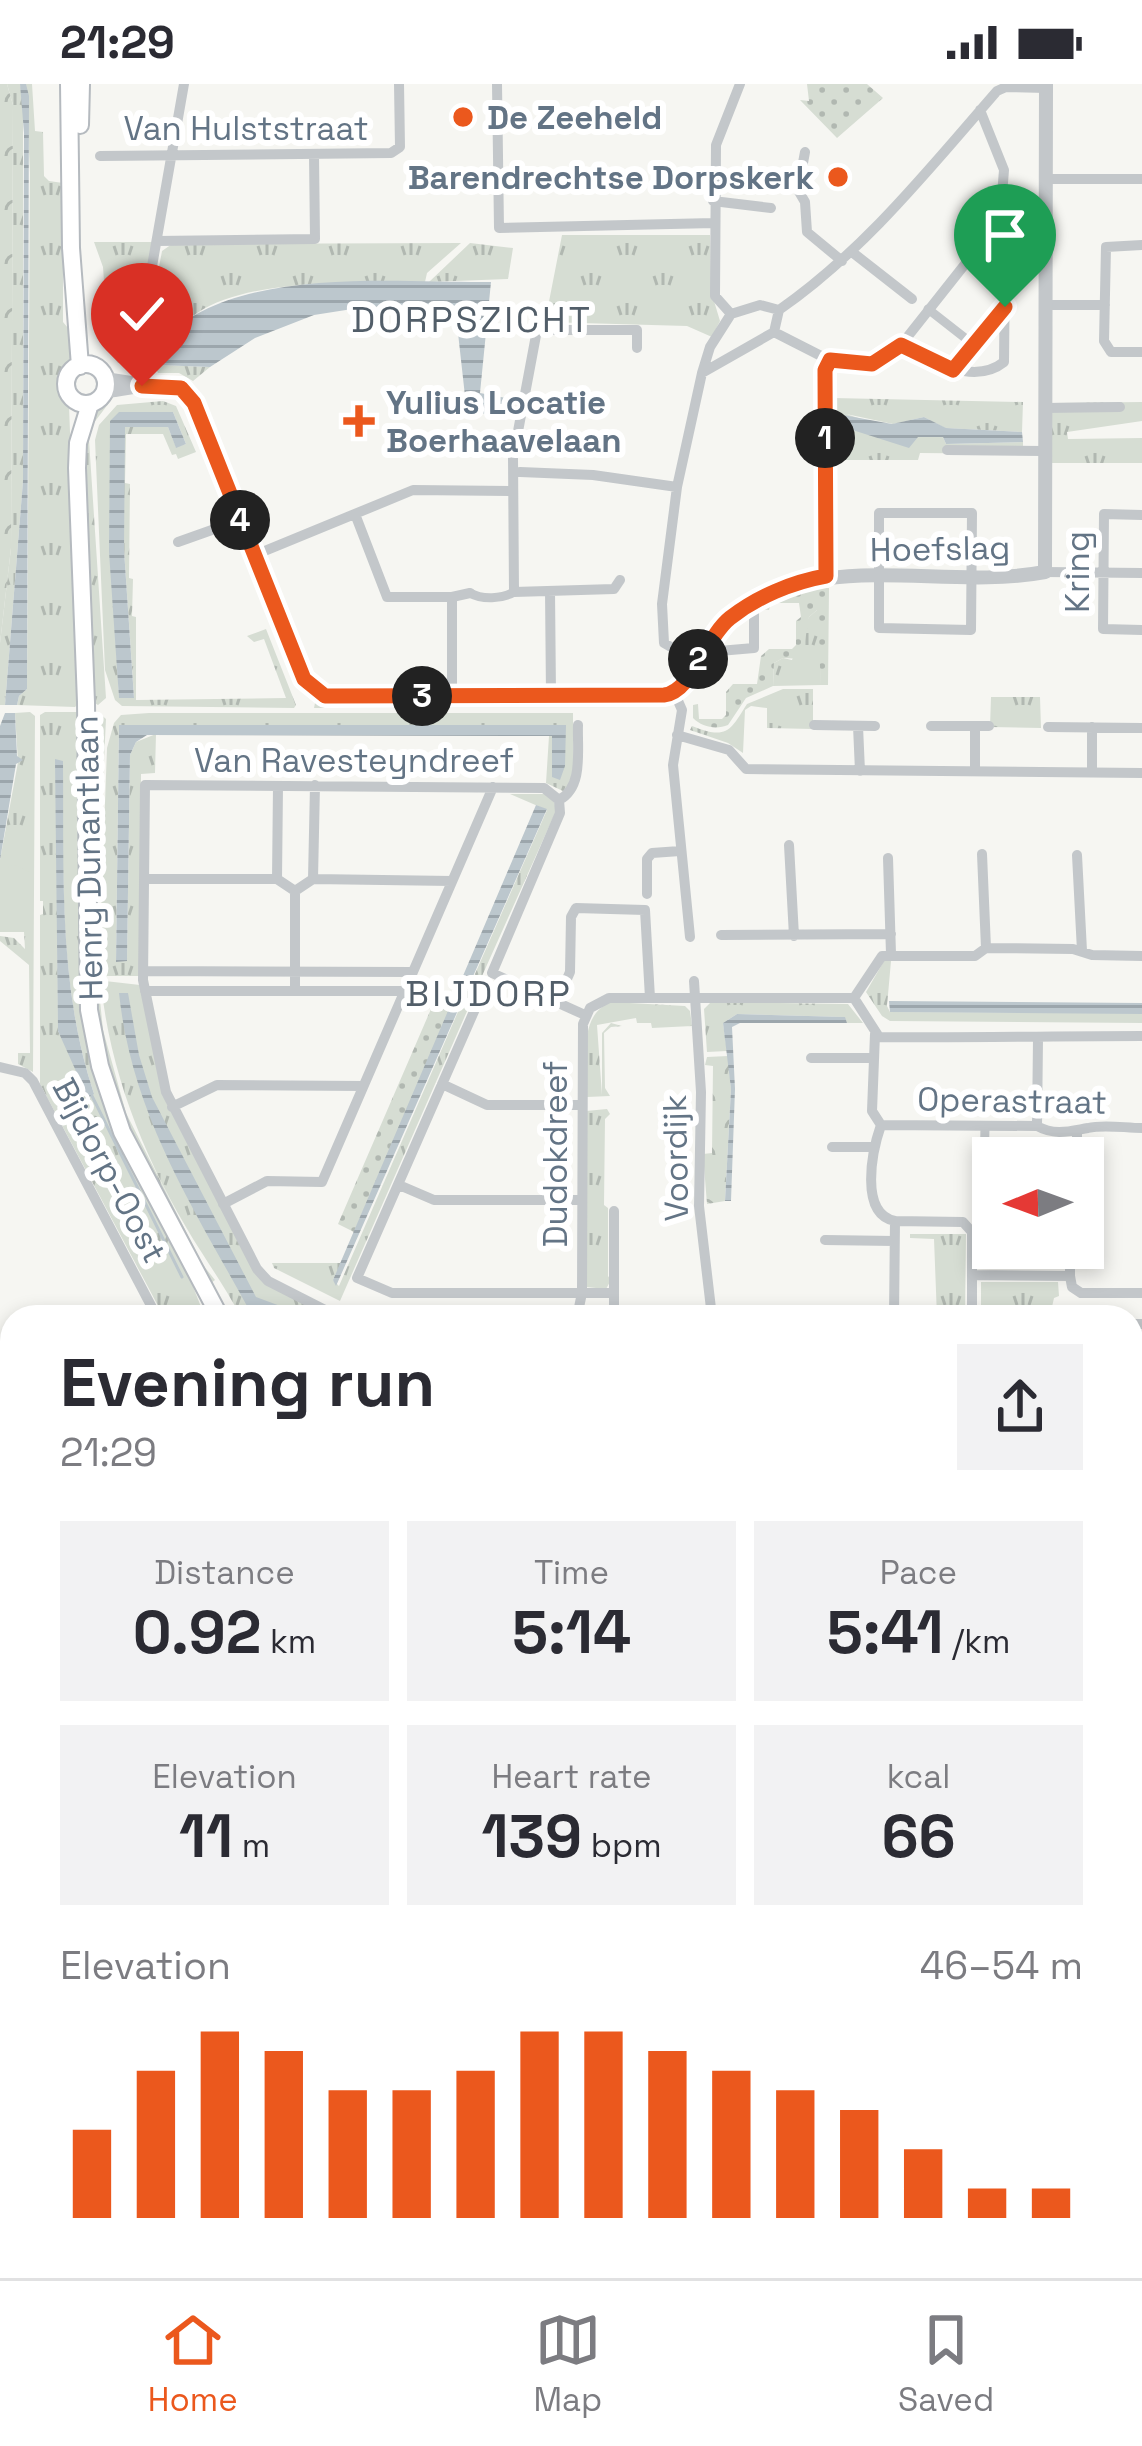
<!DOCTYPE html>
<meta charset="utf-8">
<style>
body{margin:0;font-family:"Space Grotesk",sans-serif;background:#f2f2f3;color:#2b2b33;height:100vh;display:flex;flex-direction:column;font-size:45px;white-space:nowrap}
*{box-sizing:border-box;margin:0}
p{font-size:39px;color:#7c7c81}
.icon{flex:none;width:66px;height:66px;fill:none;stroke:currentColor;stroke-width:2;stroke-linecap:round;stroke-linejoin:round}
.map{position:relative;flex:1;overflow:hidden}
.details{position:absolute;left:0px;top:1221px;width:1143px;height:975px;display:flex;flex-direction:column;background:#fff;border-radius:36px 36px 0 0;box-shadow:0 6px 18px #0003}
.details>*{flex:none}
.needle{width:78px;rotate:269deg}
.fabs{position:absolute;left:972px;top:1053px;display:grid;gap:24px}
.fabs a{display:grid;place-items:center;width:132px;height:132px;border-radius:0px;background:#fff;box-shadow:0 6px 18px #0003;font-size:60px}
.pin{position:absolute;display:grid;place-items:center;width:102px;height:102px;color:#fff;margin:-123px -51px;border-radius:50% 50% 50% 0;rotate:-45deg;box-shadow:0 0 12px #0007}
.pin .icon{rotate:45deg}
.km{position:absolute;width:60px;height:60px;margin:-30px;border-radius:50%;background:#222;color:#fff;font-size:33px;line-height:60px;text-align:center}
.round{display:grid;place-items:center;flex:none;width:126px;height:126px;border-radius:0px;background:#f2f2f3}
.headline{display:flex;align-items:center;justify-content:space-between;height:204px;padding:0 60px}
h1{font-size:66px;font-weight:700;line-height:90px}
.stats{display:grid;grid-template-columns:repeat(3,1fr);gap:18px;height:204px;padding:12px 60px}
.stats div{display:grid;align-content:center;border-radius:0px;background:#f2f2f3;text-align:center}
.stats b{font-size:60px;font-weight:700}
.stats small{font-size:33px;font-weight:400}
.stats p{font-size:33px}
.chart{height:336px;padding:24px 60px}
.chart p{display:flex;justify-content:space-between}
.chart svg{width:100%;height:216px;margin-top:12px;stroke:#eb581d;stroke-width:6}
.status{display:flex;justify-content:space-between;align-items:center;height:84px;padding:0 60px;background:#fff;direction:ltr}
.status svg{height:33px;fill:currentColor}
.tabs{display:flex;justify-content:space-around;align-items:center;height:168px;border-top:3px solid #e1e1e2;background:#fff;font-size:33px;color:#7c7c81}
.tabs a{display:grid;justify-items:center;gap:6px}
.tabs .selected{color:#eb581d}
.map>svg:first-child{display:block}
</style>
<div class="status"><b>21:29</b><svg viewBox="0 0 49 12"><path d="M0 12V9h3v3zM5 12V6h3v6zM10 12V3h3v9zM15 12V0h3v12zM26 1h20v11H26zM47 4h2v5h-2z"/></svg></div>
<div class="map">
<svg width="1142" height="2194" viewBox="0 0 1142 2194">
<defs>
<pattern id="grass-tufts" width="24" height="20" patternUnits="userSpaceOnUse" patternTransform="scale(3)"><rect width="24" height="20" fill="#d6ddd3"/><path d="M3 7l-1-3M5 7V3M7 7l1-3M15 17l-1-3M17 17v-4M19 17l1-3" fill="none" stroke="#b1b8b1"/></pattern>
<pattern id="forest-crowns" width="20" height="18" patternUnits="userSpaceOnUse" patternTransform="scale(3)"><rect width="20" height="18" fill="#d6ddd3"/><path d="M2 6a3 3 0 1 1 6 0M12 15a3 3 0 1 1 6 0" fill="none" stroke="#b1b8b1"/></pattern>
<pattern id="garden-dots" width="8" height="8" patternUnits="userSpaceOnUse" patternTransform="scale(3)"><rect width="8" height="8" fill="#d6ddd3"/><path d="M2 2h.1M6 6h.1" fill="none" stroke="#b1b8b1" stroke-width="1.8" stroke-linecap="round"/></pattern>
<pattern id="water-rules" width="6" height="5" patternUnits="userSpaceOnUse" patternTransform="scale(3)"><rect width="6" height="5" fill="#bcc7cd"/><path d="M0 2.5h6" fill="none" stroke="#9ca6ac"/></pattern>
</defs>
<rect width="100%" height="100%" fill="#f6f6f2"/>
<path fill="url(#grass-tufts)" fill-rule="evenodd" d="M7 0H20L23 12V397L5 621H0V559L11 464 13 21Z
M26 0H32L35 47 43 48 44 92 49 97 63 99V238L68 244 73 273C62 289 56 303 69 321L80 618 75 623 17 621 19 612 27 605 30 89Z
M562 151H710L711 207 720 237 712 253 687 242 545 238Z
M94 158H152L137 244 136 280 118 279 109 268 103 183Z
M461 159 427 189 425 198C361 199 252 193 197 229 182 239 169 265 158 281L210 283 193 297 179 289H158C139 259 156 202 162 167L172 160Z
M470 159 513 164 508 195 429 198Z
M115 311 93 340 89 356 106 614 98 621 93 618 82 380 90 328Z
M833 314 1023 318 1022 348 945 344 924 333 893 340 846 330 918 353H943L946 360 1023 358V370L920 369 918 376H832Z
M163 317 176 322 196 368 178 375 176 370 172 371 163 350H126L125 399 130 400 129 494 133 495 132 532 136 533V616L286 614 264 555 254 558 247 552 266 545 296 621 294 624 122 622 115 616 105 586 95 356 99 341 117 321ZM119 328H173L186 360 176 363 168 343H125L124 347V466L134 613H119L116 556Z
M1142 318V337L1067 348 1068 355 1142 354V379H1052V319Z
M817 526H820L821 601 773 602 774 579 783 574 792 576 809 533Z
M783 605H813V645L767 644V624L751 622 745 626 743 669 728 659 690 646 692 642C727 656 730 647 747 620Z
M991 613H1040L1041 644 990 643Z
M316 614 331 618 656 616V623L314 624Z
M30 628 35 632 33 988 18 980V969H30L29 881 0 857V852L14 854 25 865 24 848H0V776L18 678 15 629Z
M45 628H81L101 1007 183 1177 205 1233H164L40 1000V831L43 830V817H40V631ZM62 677C64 790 58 902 94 1010L58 947 57 683Z
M98 628 106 635 95 867 103 946 126 1029 203 1181 215 1196 211 1199 139 1070 110 999 93 917 92 631Z
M149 629H573V689L565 708 546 699 549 652 565 641H119L116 877 127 876 130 671 136 658 156 650 155 689 141 690 140 888 139 892H104L100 857 107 664 114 639 121 631Z
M510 710H545L554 716 556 727 478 901 471 899 547 726Z
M884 877H891L887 922 890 928 1142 929V939L890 937 882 932 866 908Z
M105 897 140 901 167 1020 257 1190 325 1233H241C229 1210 216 1191 202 1169 150 1088 111 996 101 900Z
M467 907 475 909 340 1217 274 1184 272 1179H341L333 1196 339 1202Z
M611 918 685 922 690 927 692 942 652 944 651 939H637L636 934 597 941 602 1011V949L611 939 622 942 611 943 604 949 605 1004 610 1012 587 1013C588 981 576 932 611 918Z
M711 918 848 920 863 939H847L844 933 737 930 723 939 727 967 707 968 704 925Z
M607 1025 610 1030 605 1035 604 1121 608 1124V1192L611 1196 606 1205 586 1203V1027Z
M910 1150H966L965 1233H937L934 1155 910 1154Z
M981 1198H1058L1059 1212 1054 1214 1052 1223 1058 1233H981Z"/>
<path fill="url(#forest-crowns)" d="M0 0H7L13 21 11 464 0 559Z
M728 972 731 1005 725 1117 707 1120 703 1070 712 1069 713 982 705 981 707 973Z"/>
<path fill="url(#garden-dots)" d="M807 0H867L883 14 837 54 800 16 809 17Z
M803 503 829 504 828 601H821L817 526 809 533 802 575 783 574 774 579 773 602 746 614 728 641C716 646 702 643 693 634V621L698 620 699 635H722L726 631V608L733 600H757L761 572 769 565H792L796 561V537L801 533 799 519H771L769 526 758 525Z
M421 913 449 928 354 1148 338 1140 431 925 416 918Z"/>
<path fill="#d6ddd3" d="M14 781 30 788V841H3V785Z"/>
<path fill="url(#water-rules)" d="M20 0H26L29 12 27 605 19 612 17 621H5L23 397 24 49Z
M491 198 480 309 511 315 508 329 467 330 455 222 365 223 314 231 255 254 210 283 157 281 158 260C231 180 391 199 491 198Z
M119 328H173L186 360 176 364 168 343H125L124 466 134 614H119L109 468 110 337Z
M843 331 892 340 924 333 946 344 1022 348 1023 358 946 360 943 353H918L909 364 843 343Z
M5 629H15L17 672 23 676 16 680 0 776V642Z
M119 641H566L565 682 560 696 552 693V652L147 651 136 658 130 671 127 877 116 878Z
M55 675 63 677C64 790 58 902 94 1010L88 1014 58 947Z
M536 721 547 725 336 1202 333 1196Z
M119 909H128L139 971 152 1013 256 1213 310 1233H253C195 1126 132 1033 119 909Z
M889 917 1142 919V930L890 928Z
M737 930 845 933 847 939H740L732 943 735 1005 731 1117H725L731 1005 723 939Z"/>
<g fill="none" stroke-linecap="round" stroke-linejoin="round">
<path stroke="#bcc7cd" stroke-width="3" d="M92 1012 182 1193"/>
<defs>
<path id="secondary" d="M69 0 71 164 80 282
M80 41 81 0
M66 300a20 20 0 1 1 40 0a20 20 0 1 1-40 0Z
M90 320 78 359 77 384 86 618 89 926 100 982 122 1048 220 1233
M1131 1736 1142 1735"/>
<path id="motorway" d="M0 1766 12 1780
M0 1804 12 1811
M1131 1889H1142
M1131 1918H1142
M0 1943H12
M0 1996V2051
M0 2086 12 2088
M0 2120 12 2110"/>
</defs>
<use href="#secondary" stroke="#b5babf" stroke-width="20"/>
<use href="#motorway" stroke="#b5b9bc" stroke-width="24"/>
<path stroke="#c3c7ca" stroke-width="9" d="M928 225 974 261
M470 509C482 516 502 515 514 508
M972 1148 983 1142 985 1042"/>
<path stroke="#c3c7ca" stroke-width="10" d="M497 0 499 144 714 139
M805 68 798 106 805 118 807 148 842 177
M100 72 391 69 400 63 399 0
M1045 95H1142
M713 117 771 124
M157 157 315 155 314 71
M1142 161 1106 163 1104 257 1111 268H1142
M852 168 912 215
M1044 221H1105
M731 230 715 212 716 61 740 0
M774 248 829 276 855 281 872 280 901 261 1000 136 1004 86 980 26
M901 261C930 277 974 302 1004 278L1005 175
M953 286 1005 223
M702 289 774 248 779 226C864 167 929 85 997 7L1006 3 1046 4
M142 301 141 245 184 0
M1044 324 1120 323
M947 366 1043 367
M520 388 593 391 677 403
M879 429H972L971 546 879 544Z
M355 430 387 513H452L470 509
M1142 431 1104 430 1103 545 1142 546
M178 458 240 436
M255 471 413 406 512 407
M1045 488 1142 489
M826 492 825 286 829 276
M620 496 614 505 514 508 513 374 537 246H637V264
M550 507 551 611
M452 513V612
M707 560 719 567 754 564V530L749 522
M697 578 664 559 662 520 677 403 702 289 710 263 731 230 760 221 779 226
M675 610 682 626 673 681 690 853
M578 641C577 666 584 703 559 716L560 729 492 889 585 931
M814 641 875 642
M858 642 860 687
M931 642H989
M1048 643 1142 644
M1092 643V688
M677 651 729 666 746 685 1142 689
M975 687V643
M789 761 794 852
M982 770 986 864
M1077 771 1082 867
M888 774 891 870
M145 795H277L295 807 313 795 452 797
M277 795 278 702
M313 795 315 701
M647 810V775L652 769 680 767
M721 851 891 850
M143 887 413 888
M694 897 701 1008 699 1122 712 1233
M295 906V807
M145 907H405
M854 914 882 872H975L986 864 1073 865 1092 871 1142 872
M854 914 879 953C967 954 1054 952 1142 952
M479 916 357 1194 392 1209H613
M556 920 570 888 571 833 576 824 645 826 650 914
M875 950 872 1027 881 1041C872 1067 859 1130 895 1137L894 1233
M811 974H872
M0 983 25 989 33 997 157 1233
M442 1000 487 1021H582
M172 1023 217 1001 363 1002
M881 1041 1037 1042C1055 1052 1070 1047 1088 1044 1104 1040 1125 1044 1142 1044
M1037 1042 1038 955
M832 1063H873
M1077 1074V1049
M399 1101 434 1116H582
M223 1120 267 1097 322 1098 493 703
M895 1137 963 1138 972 1148V1233
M825 1156 894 1157
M972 1191 1070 1192V1164
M1070 1192 1072 1203 1081 1209H1142
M328 1233 325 1226 268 1197 257 1185 166 1008 143 896 145 701 544 704 559 716
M577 1233 582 1209 583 940 590 924 609 914H854
M614 1233V1127
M1131 1240H1142
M0 1304 12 1327
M1131 1416H1142
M0 1430 12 1428
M0 1469 12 1471
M1131 1618 1142 1619
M862 2184 863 2194
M1109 2194V2184"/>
<path stroke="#c3c7ca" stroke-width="14" d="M105 295 137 300
M104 307C140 305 166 288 194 319L304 595 325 612 675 610C698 588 704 556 729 535 820 461 939 508 1045 488L1046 0"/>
<use href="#secondary" stroke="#fff" stroke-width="16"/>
<use href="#motorway" stroke="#fff" stroke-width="21"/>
</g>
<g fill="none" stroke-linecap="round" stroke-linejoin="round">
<defs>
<path id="route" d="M142 302 181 304 194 319 304 595 325 612 664 611C692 608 706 553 730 534 757 513 792 498 826 492L825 286 830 276 872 280 901 261 953 286 1005 223"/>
</defs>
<use href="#route" stroke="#fff" stroke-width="24"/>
<use href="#route" stroke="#eb581d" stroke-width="15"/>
</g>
<g fill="#eb581d" stroke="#fff" stroke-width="4.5">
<circle cx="463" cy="33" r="12"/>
<circle cx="838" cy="93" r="12"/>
<path d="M353 319h12v12h12v12h-12v12h-12v-12h-12v-12h12z"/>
</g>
<g text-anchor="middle" stroke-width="12" stroke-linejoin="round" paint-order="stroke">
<g font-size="33" font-weight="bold" fill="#637485" stroke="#fff" text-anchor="start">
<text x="487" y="45">De Zeeheld</text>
<text x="814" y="105" text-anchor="end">Barendrechtse Dorpskerk</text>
<text x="386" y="330">Yulius Locatie<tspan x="386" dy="38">Boerhaavelaan</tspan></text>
</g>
<g font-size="33" fill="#637485" stroke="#fff">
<text x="246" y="56">Van Hulststraat</text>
<text transform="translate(940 464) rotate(-1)" y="12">Hoefslag</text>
<text transform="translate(1077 488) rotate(-90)" y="12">Kring</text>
<text x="354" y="688">Van Ravesteyndreef</text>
<text transform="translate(88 774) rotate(-91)" y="12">Henry Dunantlaan</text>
<text transform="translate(1012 1016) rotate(1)" y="12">Operastraat</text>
<text transform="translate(555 1070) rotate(-90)" y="12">Dudokdreef</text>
<text transform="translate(675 1074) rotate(-91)" y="12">Voordijk</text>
<text transform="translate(110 1086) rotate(62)" y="12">Bijdorp-Oost</text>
</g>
<g font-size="36" letter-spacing="3" fill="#525e69" stroke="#fff">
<text x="472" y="248">DORPSZICHT</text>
<text x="489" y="922">BIJDORP</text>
</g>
</g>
</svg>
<div class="fabs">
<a><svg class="needle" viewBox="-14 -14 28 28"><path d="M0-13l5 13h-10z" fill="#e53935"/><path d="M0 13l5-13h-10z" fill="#7c7c81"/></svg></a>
</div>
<div class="pin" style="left:1005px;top:223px;background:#1e9e55"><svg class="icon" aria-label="arrive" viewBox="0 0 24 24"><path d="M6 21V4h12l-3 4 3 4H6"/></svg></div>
<div class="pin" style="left:142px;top:302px;background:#d93025"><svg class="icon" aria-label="check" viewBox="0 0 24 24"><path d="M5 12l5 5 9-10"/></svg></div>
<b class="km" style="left:825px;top:354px">1</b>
<b class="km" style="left:698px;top:575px">2</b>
<b class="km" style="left:422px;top:612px">3</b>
<b class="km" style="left:240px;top:436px">4</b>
<section class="details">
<div class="headline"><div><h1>Evening run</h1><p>21:29</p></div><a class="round"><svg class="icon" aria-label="share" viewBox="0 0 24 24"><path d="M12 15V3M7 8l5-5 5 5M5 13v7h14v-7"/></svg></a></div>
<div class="stats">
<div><p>Distance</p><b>0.92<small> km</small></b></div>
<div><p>Time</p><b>5:14</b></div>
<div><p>Pace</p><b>5:41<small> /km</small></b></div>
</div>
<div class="stats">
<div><p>Elevation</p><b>11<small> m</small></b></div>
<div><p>Heart rate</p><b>139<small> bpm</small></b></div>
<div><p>kcal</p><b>66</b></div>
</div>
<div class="chart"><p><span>Elevation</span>46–54 m</p>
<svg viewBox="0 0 160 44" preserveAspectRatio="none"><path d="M5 44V26M15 44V14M25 44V6M35 44V10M45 44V18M55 44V18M65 44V14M75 44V6M85 44V6M95 44V10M105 44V14M115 44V18M125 44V22M135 44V30M145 44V38M155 44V38"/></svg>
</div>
</section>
</div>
<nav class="tabs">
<a class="selected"><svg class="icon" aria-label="home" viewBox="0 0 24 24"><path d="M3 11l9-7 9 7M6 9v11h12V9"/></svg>Home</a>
<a><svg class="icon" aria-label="map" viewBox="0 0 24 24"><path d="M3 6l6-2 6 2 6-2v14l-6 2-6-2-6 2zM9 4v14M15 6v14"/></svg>Map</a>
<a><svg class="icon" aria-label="saved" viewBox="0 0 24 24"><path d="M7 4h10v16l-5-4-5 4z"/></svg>Saved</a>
</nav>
